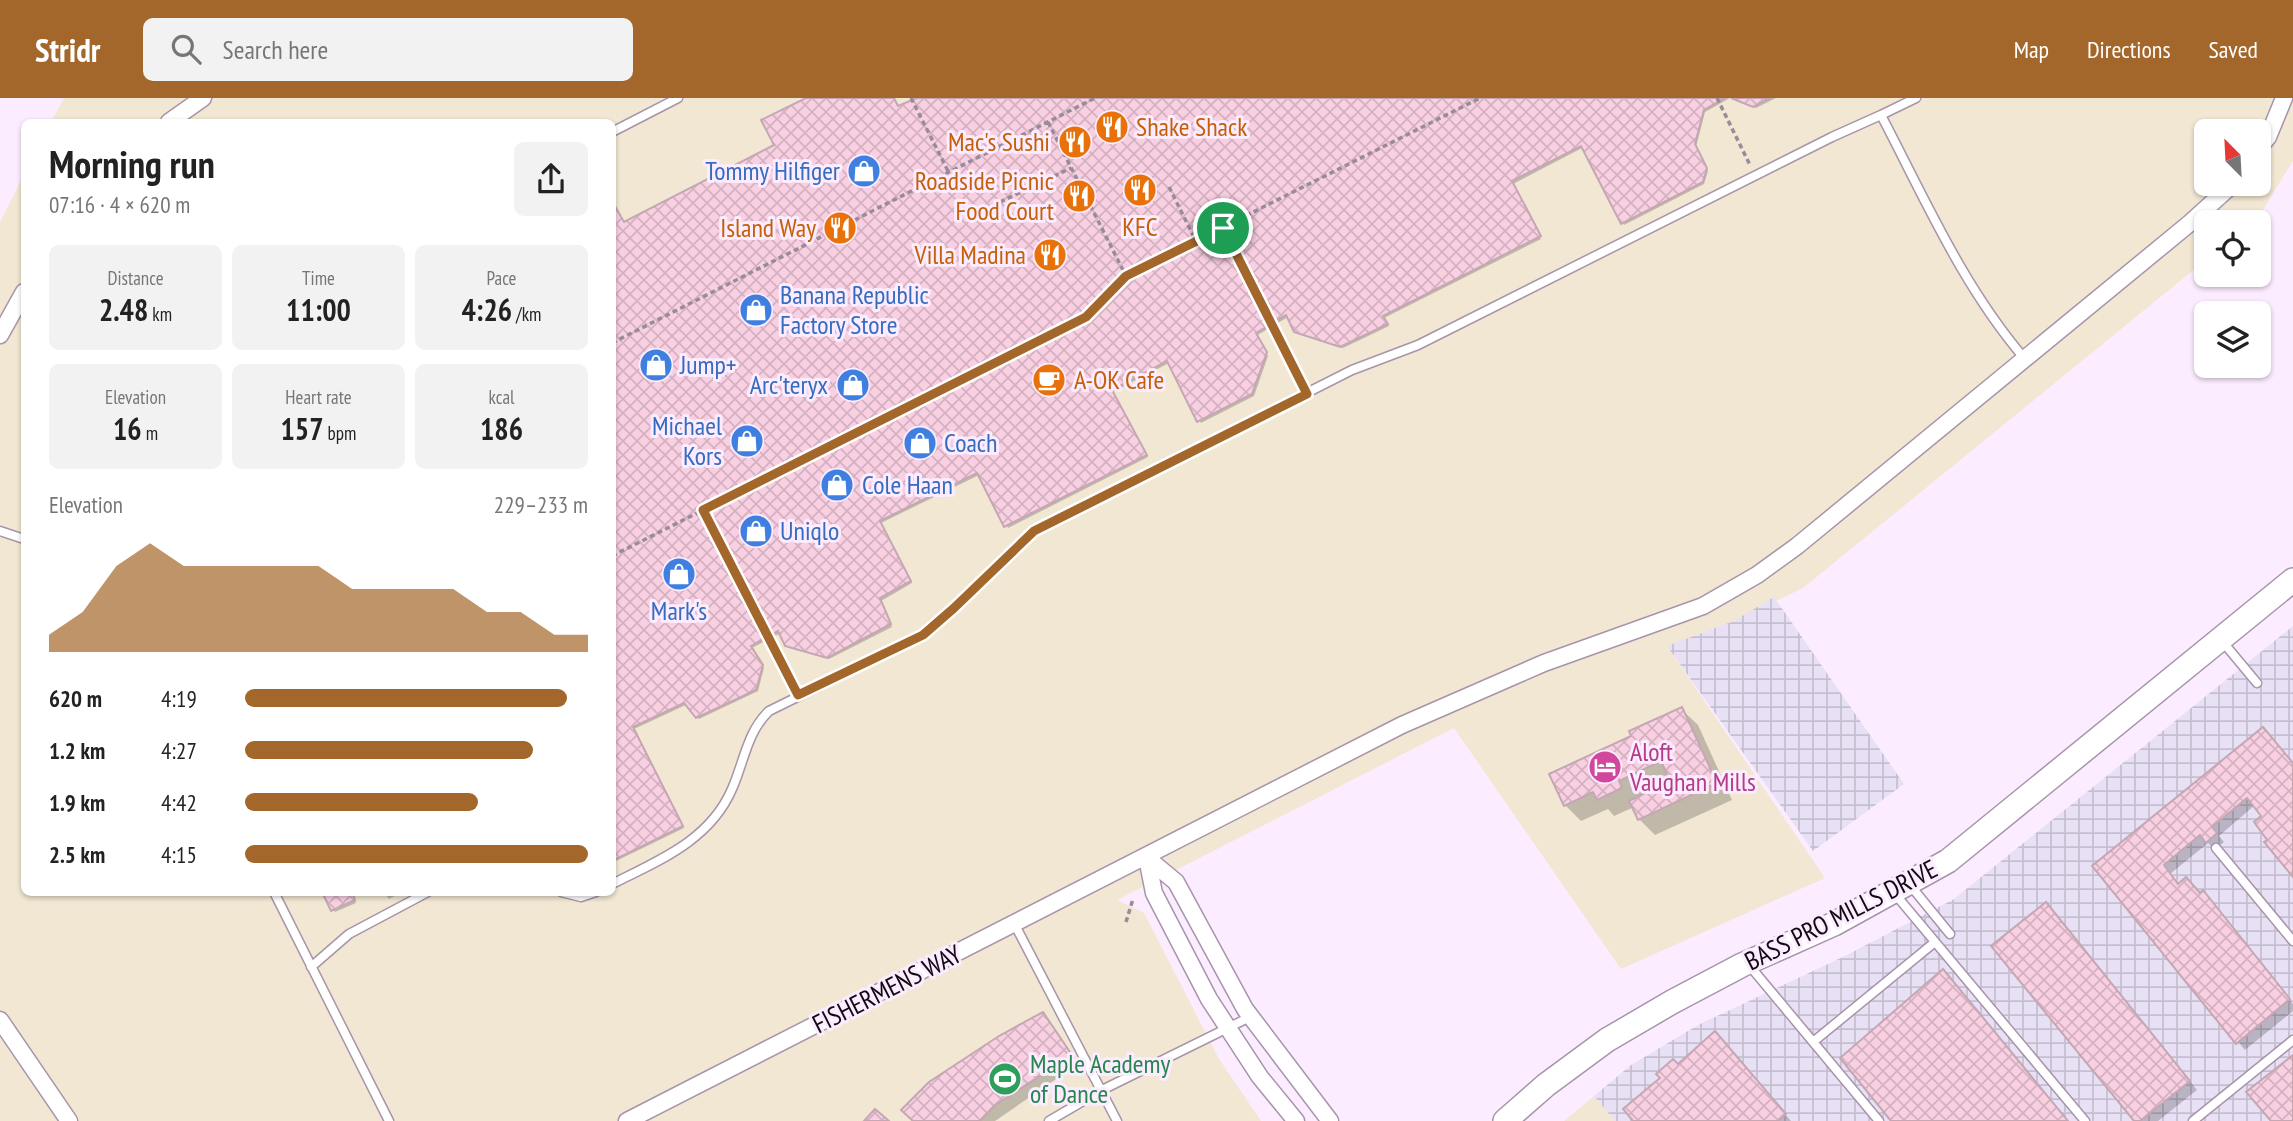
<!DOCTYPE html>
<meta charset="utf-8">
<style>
body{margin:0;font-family:"PT Sans Narrow",sans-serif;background:#f2f2f2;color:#222;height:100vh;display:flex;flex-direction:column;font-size:26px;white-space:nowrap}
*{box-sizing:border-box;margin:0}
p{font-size:23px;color:#767676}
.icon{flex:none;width:38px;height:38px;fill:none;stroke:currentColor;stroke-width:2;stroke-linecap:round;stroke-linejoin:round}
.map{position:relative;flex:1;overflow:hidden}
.panel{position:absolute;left:21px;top:21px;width:595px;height:777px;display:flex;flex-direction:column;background:#fff;border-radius:10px;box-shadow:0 2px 5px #0004}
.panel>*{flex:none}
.needle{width:46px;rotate:336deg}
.tools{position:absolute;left:2194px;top:21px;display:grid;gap:14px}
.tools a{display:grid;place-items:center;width:77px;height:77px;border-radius:10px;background:#fff;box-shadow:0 2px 5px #0004;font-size:35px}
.pin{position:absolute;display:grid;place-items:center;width:60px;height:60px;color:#fff;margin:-30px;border:4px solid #fff;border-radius:50%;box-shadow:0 2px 7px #0007}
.round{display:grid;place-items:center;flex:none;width:74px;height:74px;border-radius:10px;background:#f2f2f2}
.overview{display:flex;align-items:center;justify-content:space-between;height:119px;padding:0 28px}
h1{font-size:38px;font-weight:700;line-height:52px}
.figures{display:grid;grid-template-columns:repeat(3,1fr);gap:10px;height:119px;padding:7px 28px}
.figures div{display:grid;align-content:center;border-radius:10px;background:#f2f2f2;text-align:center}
.figures b{font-size:30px;font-weight:700}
.figures small{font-size:19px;font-weight:400}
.figures p{font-size:19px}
.chart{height:196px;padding:14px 28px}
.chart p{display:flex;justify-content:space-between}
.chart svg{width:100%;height:126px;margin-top:7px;fill:#a4672b;opacity:.7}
ul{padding:0 28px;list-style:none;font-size:23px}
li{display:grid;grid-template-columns:112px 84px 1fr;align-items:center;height:52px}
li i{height:18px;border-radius:9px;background:#a4672b}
header{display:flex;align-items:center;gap:42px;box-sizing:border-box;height:98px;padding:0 35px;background:#a4672b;color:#fff}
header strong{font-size:33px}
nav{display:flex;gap:38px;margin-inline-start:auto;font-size:24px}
.search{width:490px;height:63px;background:#f2f2f2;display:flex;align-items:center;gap:18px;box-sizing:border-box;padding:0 24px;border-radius:10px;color:#767676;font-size:26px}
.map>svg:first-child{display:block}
</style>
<header>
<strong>Stridr</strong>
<div class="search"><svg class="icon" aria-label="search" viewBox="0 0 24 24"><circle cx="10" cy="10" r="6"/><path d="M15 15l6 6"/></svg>Search here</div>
<nav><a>Map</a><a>Directions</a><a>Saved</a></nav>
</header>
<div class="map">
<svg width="2293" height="1023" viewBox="0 0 2293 1023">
<defs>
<pattern id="industrial-grid" width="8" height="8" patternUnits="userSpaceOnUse" patternTransform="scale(1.75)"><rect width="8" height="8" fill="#e8e0f4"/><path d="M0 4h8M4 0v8" fill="none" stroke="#c6bfd0"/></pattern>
<pattern id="building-cross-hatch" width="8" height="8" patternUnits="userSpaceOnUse" patternTransform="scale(1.75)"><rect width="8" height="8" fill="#f9d0e2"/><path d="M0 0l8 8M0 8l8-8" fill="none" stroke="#d4b1c1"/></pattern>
</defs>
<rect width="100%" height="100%" fill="#fcecff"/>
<path fill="#f1e7d2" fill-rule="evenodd" d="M64 0H2293V63L2259 118 2251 124H2207V161L1803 490 1734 523 1667 548 1825 780 1621 871 1454 630 1117 802 1144 815 1219 961 1261 1023H0V124L24 77V794H612V24H51ZM2207 33H2259V86H2207Z
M1594 998 1615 1023H1564Z"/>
<path fill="url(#industrial-grid)" d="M1774 499 1904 686 1813 753 1667 548 1734 523Z
M2293 528V1023H1615L1594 998 1631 967 1698 927 1845 858 1954 801Z"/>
<path fill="#0003" d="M810 0H893L898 10 921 0H1730L1705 14 1696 49 1708 73 1704 86 1624 127 1584 49 1513 86 1541 141 1384 220 1389 228 1343 250 1298 236 1288 219 1256 238 1268 258 1254 298 1201 325 1169 265 1113 294 1148 359 1008 430 979 377 881 425 912 485 881 503 892 529 829 561 789 550 781 535 752 550 764 570 758 593 699 621 688 606 634 631 684 730 612 765V104L624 126 776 48Z
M1731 0H1776L1756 10Z
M1681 611 1698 627 1732 702 1655 737 1639 721 1634 709 1614 718 1608 711 1581 723 1565 707 1633 639Z
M2293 666V776L2270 742 2263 718 2255 707 2219 738 2224 744 2215 752 2208 745 2170 776 2179 788 2211 802 2293 906V913L2245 952 2095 769Z
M352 794 356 805 335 814 333 812Z
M384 794H402L389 801Z
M2054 815 2197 992 2158 1023H2136Z
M1043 916 1080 969 1062 977 995 1023H915Z
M1726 947 1791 1023H1636Z"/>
<path fill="url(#building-cross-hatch)" stroke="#c5a7b4" stroke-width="2" d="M806 0H894L898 8 917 0H1725L1704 12 1695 46 1707 70 1703 84 1621 126 1581 48 1512 83 1541 138 1383 218 1388 226 1340 249 1294 234 1286 217 1256 235 1267 254 1252 296 1197 324 1167 263 1112 292 1147 357 1004 429 977 375 880 423 911 483 880 500 891 526 827 560 785 548 778 533 751 548 763 567 756 592 696 620 684 605 633 629 683 728 612 763V103L624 124 774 47 761 22Z
M1731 0H1770L1753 9Z
M1682 609 1717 685 1638 722 1629 703 1670 683 1661 663 1619 683 1622 690 1597 702 1593 694 1564 708 1549 676 1631 638 1629 633Z
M2263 629 2293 665V779L2264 744 2267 742 2254 724 2261 718 2247 700 2212 729 2217 735 2206 745 2200 737 2164 767 2178 786 2186 779 2200 795 2203 792 2290 901 2236 946 2092 768Z
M322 794H352L355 802 331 813Z
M2046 804 2190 983 2140 1023H2134L1991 848Z
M1943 871 2068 1023H1891L1840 960Z
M1043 914 1074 960 1054 969 995 1007 980 1023H913L901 1012 929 984 999 938Z
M1715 933 1786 1016 1778 1023H1633L1623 1011 1660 980 1656 976 1673 961 1678 966Z
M2293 957V1023H2271L2246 994Z
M875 1011 889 1023H864Z"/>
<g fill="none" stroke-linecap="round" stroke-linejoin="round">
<defs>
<path id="lane" d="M1881 17 1916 0
M612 34 678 0
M0 433 24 441
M2222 543 2257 585
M2216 750 2293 843
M612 786C660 762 710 742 732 691 744 664 747 634 769 613L923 537 954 510 1034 433 1352 272 1418 247 1832 39 1881 17C1925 101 1963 189 2025 261
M1910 787 1950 836
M274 794 389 1023
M561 794 581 799 596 794
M1895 796 2085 1023
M1015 827 1117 1023
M1749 867 1879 1023
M311 869 349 836 428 794
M1813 944 1935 844
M1049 1023 1102 992 1250 919
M2193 1023 2293 942"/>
<path id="street" d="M169 24 203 0
M2259 50 2268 39 2284 0
M0 237 24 194
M1147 760 1176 784 1245 911 1330 1023
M1147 760 1154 795 1209 901 1260 979 1296 1023
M0 922 69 1023
M627 1023 1402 627 1544 565 1703 508 1757 477 1797 448 2190 125 2233 86"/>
<path id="secondary" d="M1505 1023 1546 987 1607 942 1672 904 1742 867 1834 826 1948 763 2293 482"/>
</defs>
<use href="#lane" stroke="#a794ab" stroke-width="11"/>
<use href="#street" stroke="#a794ab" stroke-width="19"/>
<use href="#secondary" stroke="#a794ab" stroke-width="26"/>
<path stroke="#988b9a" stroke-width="3.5" stroke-dasharray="5 3.5" stroke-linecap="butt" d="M911 0 949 75
M1717 0 1750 67
M1048 24 1126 178
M1169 89 1196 143
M1000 104 1071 70
M1223 130 1301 284
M612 245 1095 0
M703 412 794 589
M612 458 1086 219 1126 178 1480 0
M1126 824 1133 801"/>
<use href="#lane" stroke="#fff" stroke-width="8"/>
<use href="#street" stroke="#fff" stroke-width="16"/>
<use href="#secondary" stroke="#fff" stroke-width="23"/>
</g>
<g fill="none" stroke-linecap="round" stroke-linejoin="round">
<defs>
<path id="route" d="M1223 130 1307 296 1034 433 954 510 923 537 798 597 703 412 1086 219 1126 178Z"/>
</defs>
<use href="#route" stroke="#fff" stroke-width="14"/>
<use href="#route" stroke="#a4672b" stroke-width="9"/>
</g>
<defs>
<symbol id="restaurant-disc" viewBox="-11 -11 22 22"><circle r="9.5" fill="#e8710a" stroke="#fcecff"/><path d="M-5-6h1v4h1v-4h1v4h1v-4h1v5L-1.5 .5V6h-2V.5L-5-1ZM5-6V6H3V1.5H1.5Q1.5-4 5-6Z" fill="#fff"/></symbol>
<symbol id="shop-disc" viewBox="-11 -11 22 22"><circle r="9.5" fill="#3f7fe0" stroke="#fcecff"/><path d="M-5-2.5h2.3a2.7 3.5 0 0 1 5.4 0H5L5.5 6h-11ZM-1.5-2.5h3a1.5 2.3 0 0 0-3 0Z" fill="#fff"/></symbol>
<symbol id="cafe-disc" viewBox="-11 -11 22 22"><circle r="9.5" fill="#e8710a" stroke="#fcecff"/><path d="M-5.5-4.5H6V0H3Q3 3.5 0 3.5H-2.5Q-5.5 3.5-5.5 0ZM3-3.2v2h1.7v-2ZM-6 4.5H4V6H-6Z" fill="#fff"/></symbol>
<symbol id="hotel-disc" viewBox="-11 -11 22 22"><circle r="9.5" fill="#d1479c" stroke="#fcecff"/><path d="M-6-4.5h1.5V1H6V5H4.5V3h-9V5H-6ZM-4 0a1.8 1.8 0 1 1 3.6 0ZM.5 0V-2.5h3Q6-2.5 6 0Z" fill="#fff"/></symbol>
<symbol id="stadium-disc" viewBox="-11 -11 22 22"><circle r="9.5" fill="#2e9e5b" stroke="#fcecff"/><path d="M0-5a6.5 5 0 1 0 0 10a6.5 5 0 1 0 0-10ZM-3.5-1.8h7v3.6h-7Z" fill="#fff"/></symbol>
</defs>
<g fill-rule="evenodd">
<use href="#restaurant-disc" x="1093" y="10" width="38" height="38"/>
<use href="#restaurant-disc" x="1056" y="25" width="38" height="38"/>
<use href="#shop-disc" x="845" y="54" width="38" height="38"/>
<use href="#restaurant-disc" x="1121" y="73" width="38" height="38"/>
<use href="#restaurant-disc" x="1060" y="79" width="38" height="38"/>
<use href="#restaurant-disc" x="821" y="111" width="38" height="38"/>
<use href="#restaurant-disc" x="1031" y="138" width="38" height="38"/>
<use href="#shop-disc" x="737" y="193" width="38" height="38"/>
<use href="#shop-disc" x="637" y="248" width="38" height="38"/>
<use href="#cafe-disc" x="1030" y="263" width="38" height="38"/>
<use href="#shop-disc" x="834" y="268" width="38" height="38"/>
<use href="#shop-disc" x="728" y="324" width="38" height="38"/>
<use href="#shop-disc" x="901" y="326" width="38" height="38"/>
<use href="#shop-disc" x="818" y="368" width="38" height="38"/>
<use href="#shop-disc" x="737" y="414" width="38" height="38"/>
<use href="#shop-disc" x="660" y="457" width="38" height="38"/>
<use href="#hotel-disc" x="1586" y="650" width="38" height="38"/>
<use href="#stadium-disc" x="986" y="962" width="38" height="38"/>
</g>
<g text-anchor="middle" stroke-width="6" stroke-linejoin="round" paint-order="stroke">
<g font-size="26" fill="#c56008" stroke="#fcecff" text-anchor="end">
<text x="1136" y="38" text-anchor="start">Shake Shack</text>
<text x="1050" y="53">Mac's Sushi</text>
<text x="1054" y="92">Roadside Picnic<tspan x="1054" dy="30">Food Court</tspan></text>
<text x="1140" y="138" text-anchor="middle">KFC</text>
<text x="816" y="139">Island Way</text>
<text x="1026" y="166">Villa Madina</text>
<text x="1074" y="291" text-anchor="start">A-OK Cafe</text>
</g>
<g font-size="26" fill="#366cbe" stroke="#fcecff" text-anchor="start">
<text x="840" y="82" text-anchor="end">Tommy Hilfiger</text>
<text x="780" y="206">Banana Republic<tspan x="780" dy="30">Factory Store</tspan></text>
<text x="680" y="276">Jump+</text>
<text x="828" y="296" text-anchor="end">Arc'teryx</text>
<text x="722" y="337" text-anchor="end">Michael<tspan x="722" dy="30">Kors</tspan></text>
<text x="944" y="354">Coach</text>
<text x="862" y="396">Cole Haan</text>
<text x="780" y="442">Uniqlo</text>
<text x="679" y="522" text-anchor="middle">Mark's</text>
</g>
<g font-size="26" fill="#b23c85" stroke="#fcecff" text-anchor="start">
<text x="1630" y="663">Aloft<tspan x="1630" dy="30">Vaughan Mills</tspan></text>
</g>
<g font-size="26" fill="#110a12" stroke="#fcecff">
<text transform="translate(1841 817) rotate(-27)" y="9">BASS PRO MILLS DRIVE</text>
<text transform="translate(887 891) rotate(-27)" y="9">FISHERMENS WAY</text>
</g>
<g font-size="26" fill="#27864d" stroke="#fcecff" text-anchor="start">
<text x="1030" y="975">Maple Academy<tspan x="1030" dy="30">of Dance</tspan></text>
</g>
</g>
</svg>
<div class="tools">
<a><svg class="needle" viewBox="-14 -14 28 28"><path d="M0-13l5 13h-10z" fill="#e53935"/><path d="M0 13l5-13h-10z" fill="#767676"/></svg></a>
<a><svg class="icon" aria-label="locate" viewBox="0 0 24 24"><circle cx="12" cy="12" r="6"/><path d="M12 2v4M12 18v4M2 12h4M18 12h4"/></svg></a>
<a><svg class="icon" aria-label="layers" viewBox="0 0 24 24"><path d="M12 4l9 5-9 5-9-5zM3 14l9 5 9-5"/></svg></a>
</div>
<div class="pin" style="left:1223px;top:130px;background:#1e9e55"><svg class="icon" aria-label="arrive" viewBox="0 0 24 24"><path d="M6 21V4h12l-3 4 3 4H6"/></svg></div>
<section class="panel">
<div class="overview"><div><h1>Morning run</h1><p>07:16 · 4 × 620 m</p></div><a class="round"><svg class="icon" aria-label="share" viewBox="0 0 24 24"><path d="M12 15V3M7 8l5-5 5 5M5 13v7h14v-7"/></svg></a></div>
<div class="figures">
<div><p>Distance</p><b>2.48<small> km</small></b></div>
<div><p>Time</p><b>11:00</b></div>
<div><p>Pace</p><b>4:26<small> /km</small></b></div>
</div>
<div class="figures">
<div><p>Elevation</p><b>16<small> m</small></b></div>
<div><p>Heart rate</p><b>157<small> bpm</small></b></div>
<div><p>kcal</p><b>186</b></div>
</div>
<div class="chart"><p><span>Elevation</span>229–233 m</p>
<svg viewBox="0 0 160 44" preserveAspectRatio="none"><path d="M0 44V38L10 30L20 14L30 6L40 14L50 14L60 14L70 14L80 14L90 22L100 22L110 22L120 22L130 30L140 30L150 38L160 38V44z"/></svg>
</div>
<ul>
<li><b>620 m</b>4:19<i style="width:94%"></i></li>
<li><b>1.2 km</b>4:27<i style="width:84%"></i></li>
<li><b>1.9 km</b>4:42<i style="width:68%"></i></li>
<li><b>2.5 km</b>4:15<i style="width:100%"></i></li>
</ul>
</section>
</div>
